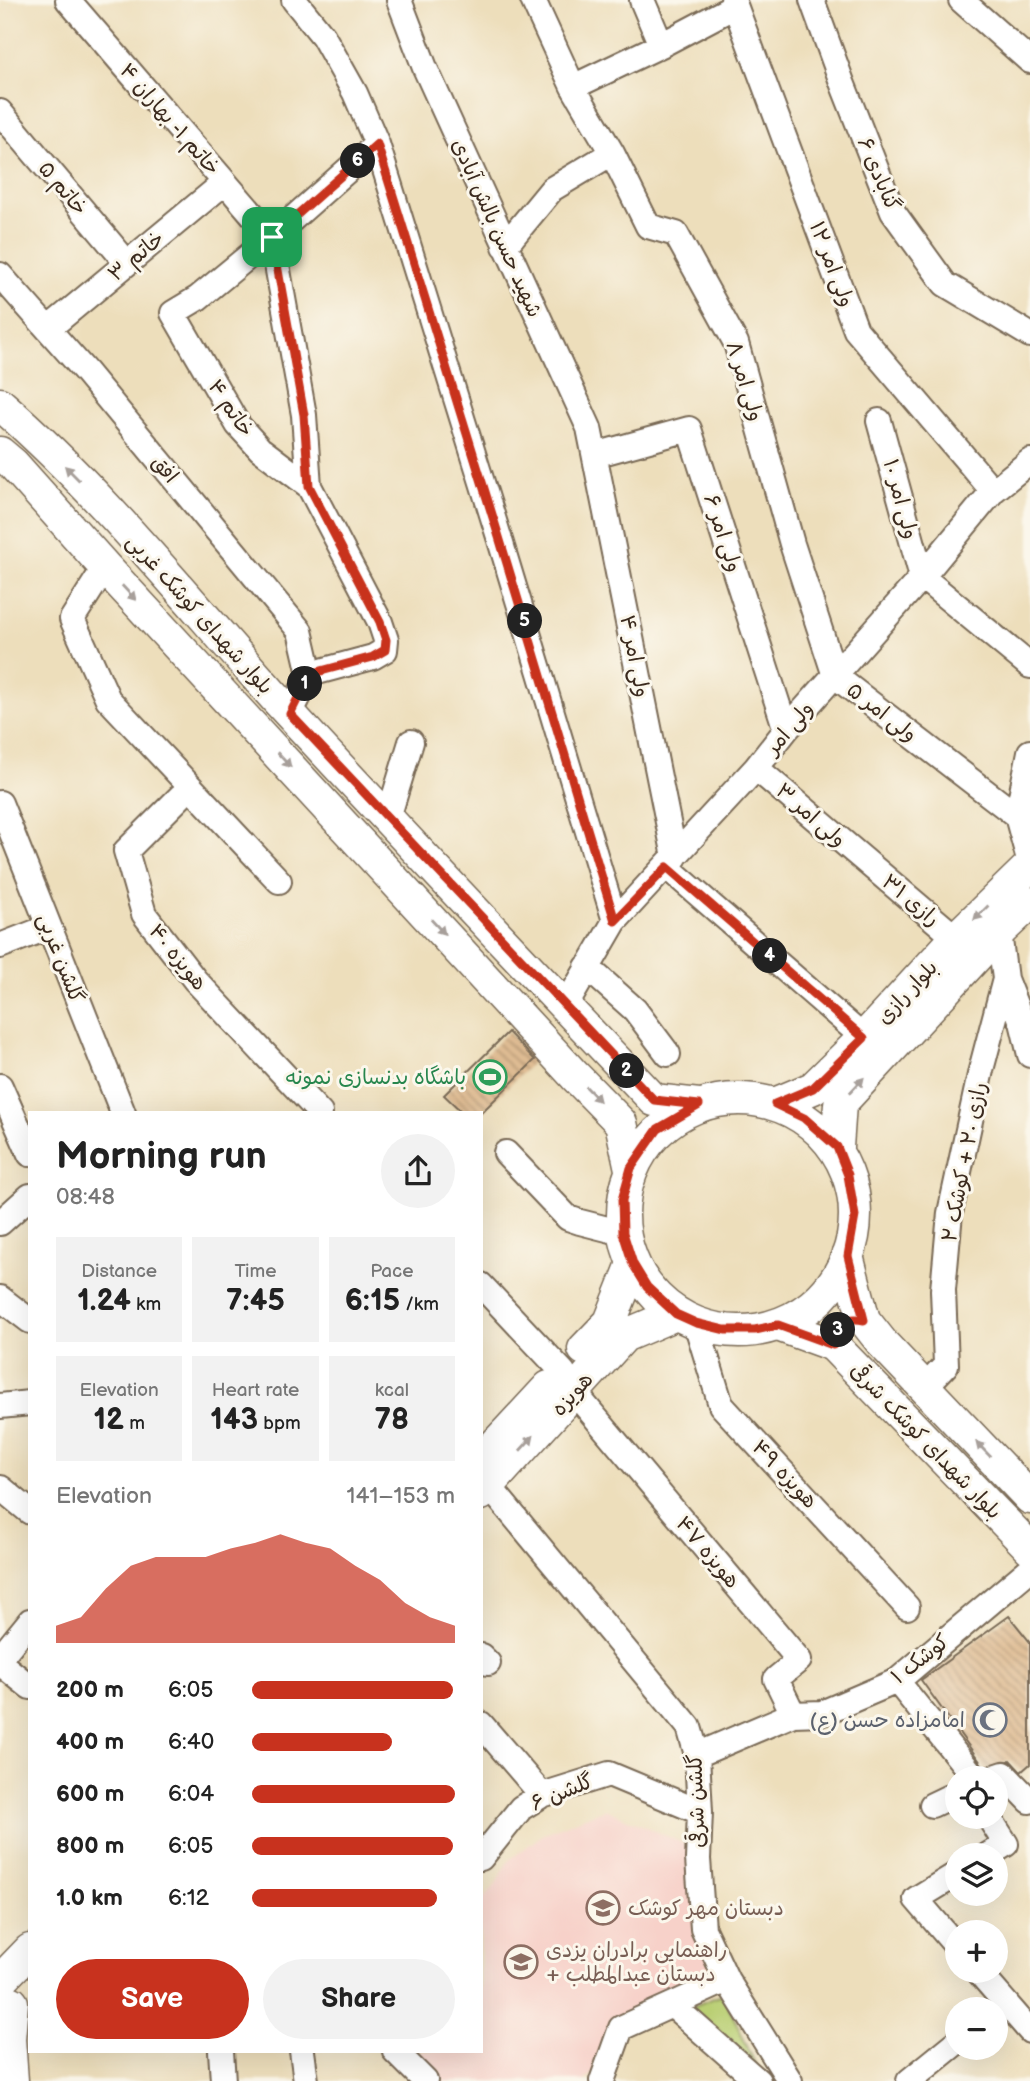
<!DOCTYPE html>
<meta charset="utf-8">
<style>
body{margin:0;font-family:"Balsamiq Sans","Playpen Sans Arabic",sans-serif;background:#f2f2f2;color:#222;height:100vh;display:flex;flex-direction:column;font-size:26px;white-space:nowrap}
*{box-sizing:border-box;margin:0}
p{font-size:23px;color:#767676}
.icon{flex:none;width:38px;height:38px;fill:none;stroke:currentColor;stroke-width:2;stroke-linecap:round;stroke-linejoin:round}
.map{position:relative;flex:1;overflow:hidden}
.details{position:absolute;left:28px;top:1111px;width:455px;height:942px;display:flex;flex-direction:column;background:#fff;border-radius:0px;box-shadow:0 7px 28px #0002}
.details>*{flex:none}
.buttons{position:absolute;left:945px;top:1766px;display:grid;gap:14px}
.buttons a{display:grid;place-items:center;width:63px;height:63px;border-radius:50%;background:#fff;box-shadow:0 7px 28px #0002;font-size:35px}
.pin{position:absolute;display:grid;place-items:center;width:60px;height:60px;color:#fff;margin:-30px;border-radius:14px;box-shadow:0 4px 10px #0006}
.km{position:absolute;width:35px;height:35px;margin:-18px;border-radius:50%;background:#222;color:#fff;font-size:19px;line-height:35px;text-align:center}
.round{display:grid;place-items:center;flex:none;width:74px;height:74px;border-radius:37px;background:#f2f2f2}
.overview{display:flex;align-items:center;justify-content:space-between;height:119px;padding:0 28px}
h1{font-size:38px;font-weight:700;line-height:52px}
.metrics{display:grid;grid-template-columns:repeat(3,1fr);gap:10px;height:119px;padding:7px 28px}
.metrics div{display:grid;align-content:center;border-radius:0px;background:#f2f2f2;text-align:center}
.metrics b{font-size:30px;font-weight:700}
.metrics small{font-size:19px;font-weight:400}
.metrics p{font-size:19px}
.chart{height:196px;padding:14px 28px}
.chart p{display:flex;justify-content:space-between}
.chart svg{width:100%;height:126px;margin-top:7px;fill:#c8321e;opacity:.7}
.primary-button{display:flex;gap:14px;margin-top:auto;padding:14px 28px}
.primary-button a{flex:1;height:80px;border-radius:42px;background:#c8321e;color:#fff;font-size:28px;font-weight:700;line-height:80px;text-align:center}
.primary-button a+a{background:#f2f2f2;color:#222}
ul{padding:0 28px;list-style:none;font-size:23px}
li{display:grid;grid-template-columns:112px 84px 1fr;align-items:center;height:52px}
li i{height:18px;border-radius:9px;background:#c8321e}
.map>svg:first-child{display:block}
</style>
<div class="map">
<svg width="1030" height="2081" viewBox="0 0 1030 2081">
<defs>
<pattern id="building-back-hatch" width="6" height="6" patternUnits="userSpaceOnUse" patternTransform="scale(1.75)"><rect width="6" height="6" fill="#dfbc93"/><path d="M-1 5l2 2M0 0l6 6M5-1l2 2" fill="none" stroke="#b69977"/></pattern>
</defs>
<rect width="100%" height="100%" fill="#fbf7ec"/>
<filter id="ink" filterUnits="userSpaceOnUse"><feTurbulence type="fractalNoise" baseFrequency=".0143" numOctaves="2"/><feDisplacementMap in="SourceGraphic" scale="14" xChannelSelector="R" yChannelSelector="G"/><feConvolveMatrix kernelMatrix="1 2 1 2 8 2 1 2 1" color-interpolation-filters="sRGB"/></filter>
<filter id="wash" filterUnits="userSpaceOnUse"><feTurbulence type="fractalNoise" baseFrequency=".00686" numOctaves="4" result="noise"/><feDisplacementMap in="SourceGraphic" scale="28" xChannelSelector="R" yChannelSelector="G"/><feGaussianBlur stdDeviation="1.57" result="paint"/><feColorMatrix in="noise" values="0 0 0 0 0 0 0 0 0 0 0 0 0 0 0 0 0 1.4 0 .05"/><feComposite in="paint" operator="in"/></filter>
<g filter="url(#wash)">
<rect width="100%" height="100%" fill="#eddebb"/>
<path fill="#f7d1c9" d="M605 1809 687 1845 711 1975 613 2023 594 2073 584 2081H442L413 2051H481V1901L496 1884 508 1861 545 1833Z"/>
<path fill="#bacf73" stroke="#7a7c48" stroke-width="2" d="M723 1994 763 2081 691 2007Z"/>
<g id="blocks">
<path fill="url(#building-back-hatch)" d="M508 1032 535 1060 481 1113H463L444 1095Z
M1009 1616 1030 1642V1764L1021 1772 1010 1760 989 1774 921 1680Z"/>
</g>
</g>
<g filter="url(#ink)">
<use href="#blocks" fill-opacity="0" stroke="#796955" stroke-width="2"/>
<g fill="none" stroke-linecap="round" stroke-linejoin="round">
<defs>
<path id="minor" d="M68 0 272 237
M294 0 323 36 355 93 377 144 499 537 615 921
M399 0 425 68 589 428 675 857
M533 0 573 87 661 45 735 6
M642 0 661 45
M733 0 856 330 993 491
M812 0 843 85 893 212 945 284 1030 335
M961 0 1030 61
M573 87 612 153 648 226 676 234 736 343 792 544 835 676 1017 816
M0 112 127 263
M272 237 304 415 309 486 380 622 386 640 385 650 373 657 310 674
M505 246 552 189 612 153
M0 275 85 371 300 631 310 674
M48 329 224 183
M879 421 922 577 1030 666
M595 455 689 429 786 730
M309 486 260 449 238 425 173 313 198 298 272 237 377 144
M105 567 72 619 108 699 279 881
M290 714 310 674
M1030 752 1017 816 1030 863
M756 768 956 938
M190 787 126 851 144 914 195 980 320 1113
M0 803 123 1113
M388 818 411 742
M667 867 864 1038
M0 946 49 927
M587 967 635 1010 668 1054
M1005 979 1022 1022 1030 1055
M565 1007 615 921 756 768 786 730 922 577 993 491 1030 461
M0 1086 30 1154
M506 1153 568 1218 580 1222 623 1233
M0 1223 30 1196
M481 1285 563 1372
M0 1298 30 1321
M696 1323 721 1405 907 1607
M925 1387 946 1365 943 1290 950 1213 981 1070 1005 979 999 932
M574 1392 799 1660 776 1679 793 1714
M0 1406 30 1403
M489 1486 689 1727 697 1755 700 1812 698 1859 703 1929 727 1980 790 2081
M1 1488 30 1512
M481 1656 488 1663
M0 1658 30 1621
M0 1663 30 1687
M897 1681 975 1778
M481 1724 542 1795
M697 1755 793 1714 822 1713 897 1681 1030 1569
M992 1778 1004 1774 1030 1801
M932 1805 957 1793
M988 1855 1006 1844 988 1816
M481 1858 521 1808 542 1795 609 1774 700 1812
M957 1874 916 1899 957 1947
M977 1970 1030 2031
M672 2005 758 2081
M221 2051 223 2081
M302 2051 306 2081
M395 2051 425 2081
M602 2081 621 2028 727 1980
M909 2081 957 2042"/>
<path id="major" d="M0 404C107 497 195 610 290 714 410 844 532 972 654 1100L699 1105
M0 453 13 464 105 567 575 1076 621 1123 631 1169
M623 1215a116 116 0 1 1 232 0a116 116 0 1 1-232 0Z
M775 1104 813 1088 864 1038 956 938 1030 866
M837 1147 840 1104 999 932 1030 903
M847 1256 864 1320 883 1344 1030 1498
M778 1325 833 1345 1030 1548
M584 1349 610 1322 633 1264
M481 1460 549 1387
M481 1494 624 1336 676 1314
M0 1981 30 1950
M12 2003 9 2039 12 2081"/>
</defs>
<use href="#minor" stroke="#796955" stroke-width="28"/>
<use href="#major" stroke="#796955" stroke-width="35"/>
<use href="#minor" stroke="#fff" stroke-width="24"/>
<use href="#major" stroke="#fff" stroke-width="32"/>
</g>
<defs><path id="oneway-solid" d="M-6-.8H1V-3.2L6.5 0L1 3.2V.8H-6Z" transform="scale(1.75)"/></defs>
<g fill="#a79f9a">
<use href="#oneway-solid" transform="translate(72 473) rotate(-135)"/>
<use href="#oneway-solid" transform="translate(129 593) rotate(47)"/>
<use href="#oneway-solid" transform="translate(284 760) rotate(47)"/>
<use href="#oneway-solid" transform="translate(981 913) rotate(135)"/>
<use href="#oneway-solid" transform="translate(438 927) rotate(47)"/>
<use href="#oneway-solid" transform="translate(857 1085) rotate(-47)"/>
<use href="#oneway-solid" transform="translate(593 1094) rotate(46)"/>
<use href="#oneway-solid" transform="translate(527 1443) rotate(-48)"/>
<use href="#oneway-solid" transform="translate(983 1449) rotate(-134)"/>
</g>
</g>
<g fill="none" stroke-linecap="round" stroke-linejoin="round" filter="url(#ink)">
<defs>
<path id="route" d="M377 144 499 537 615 921 667 867 864 1038 813 1088 775 1104 804 1118 837 1147 848 1175 855 1216 848 1256 864 1320C843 1316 837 1325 833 1345L778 1325 755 1330H725L696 1323 676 1314 647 1287 633 1264 623 1233 622 1200 631 1168 658 1129 699 1105 654 1100 290 714 310 674 373 657 385 650 386 640 380 622 309 486 304 415 272 237Z"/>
</defs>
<use href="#route" stroke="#fff" stroke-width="14"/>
<use href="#route" stroke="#c8321e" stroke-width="9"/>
</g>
<defs>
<symbol id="stadium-ring" viewBox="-11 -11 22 22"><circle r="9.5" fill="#fbf7ec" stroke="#2e9e5b" stroke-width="1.5"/><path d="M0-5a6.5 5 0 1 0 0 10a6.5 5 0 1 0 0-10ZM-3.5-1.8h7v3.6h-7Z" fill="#2e9e5b"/></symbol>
<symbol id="mosque-ring" viewBox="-11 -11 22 22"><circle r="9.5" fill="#fbf7ec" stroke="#6b7280" stroke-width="1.5"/><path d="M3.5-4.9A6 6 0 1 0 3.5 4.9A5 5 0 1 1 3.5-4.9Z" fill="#6b7280"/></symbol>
<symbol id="school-ring" viewBox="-11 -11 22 22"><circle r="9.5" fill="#fbf7ec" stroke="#8d6e63" stroke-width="1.5"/><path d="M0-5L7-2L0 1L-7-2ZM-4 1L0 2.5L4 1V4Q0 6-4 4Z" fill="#8d6e63"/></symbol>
</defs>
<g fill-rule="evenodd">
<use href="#stadium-ring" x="471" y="1058" width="38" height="38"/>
<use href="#mosque-ring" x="971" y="1701" width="38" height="38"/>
<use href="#school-ring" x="584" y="1889" width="38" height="38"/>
<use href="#school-ring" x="502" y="1943" width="38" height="38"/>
</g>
<g text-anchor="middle" stroke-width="6" stroke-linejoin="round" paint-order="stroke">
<g font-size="21" fill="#3b2a1e" stroke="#fbf7ec">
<text transform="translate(170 119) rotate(49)" y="7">خاتم ۱- بهاران ۴</text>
<text transform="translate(879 174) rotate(67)" y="7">گنابادی ۶</text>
<text transform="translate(63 188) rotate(50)" y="7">خاتم ۵</text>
<text transform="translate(497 228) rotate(66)" y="7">شهید حسن بالش آبادی</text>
<text transform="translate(136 256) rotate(-40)" y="7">خاتم ۳</text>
<text transform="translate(832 264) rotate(69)" y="7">ولی امر ۱۲</text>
<text transform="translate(745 381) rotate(73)" y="7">ولی امر ۸</text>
<text transform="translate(231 408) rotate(56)" y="7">خاتم ۴</text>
<text transform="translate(165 469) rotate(50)" y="7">افق</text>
<text transform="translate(901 499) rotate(75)" y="7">ولی امر ۱۰</text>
<text transform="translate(723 533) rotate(72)" y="7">ولی امر ۶</text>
<text transform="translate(200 614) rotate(48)" y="7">بلوار شهدای کوشک غربی</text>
<text transform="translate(635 656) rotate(79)" y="7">ولی امر ۴</text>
<text transform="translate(882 712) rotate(38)" y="7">ولی امر ۵</text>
<text transform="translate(789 728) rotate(-50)" y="7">ولی امر</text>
<text transform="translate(811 815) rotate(41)" y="7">ولی امر ۳</text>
<text transform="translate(911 900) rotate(40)" y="7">رازی ۳۱</text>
<text transform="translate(178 957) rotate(51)" y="7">هویزه ۴۰</text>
<text transform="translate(61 958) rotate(69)" y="7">گلشن غربی</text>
<text transform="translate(907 992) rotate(-47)" y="7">بلوار رازی</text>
<text transform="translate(964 1162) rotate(-79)" y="7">رازی ۲۰ + کوشک ۲</text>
<text transform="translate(572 1394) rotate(-48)" y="7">هویزه</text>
<text transform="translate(926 1441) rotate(46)" y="7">بلوار شهدای کوشک شرقی</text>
<text transform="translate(785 1474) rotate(47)" y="7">هویزه ۴۹</text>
<text transform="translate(708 1552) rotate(50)" y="7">هویزه ۴۷</text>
<text transform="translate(920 1659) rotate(-38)" y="7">کوشک ۱</text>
<text transform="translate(562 1792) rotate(-22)" y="7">گلشن ۶</text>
<text transform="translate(696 1801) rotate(-92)" y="7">گلشن شرقی</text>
</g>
<g font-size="21" fill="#27864d" stroke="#fbf7ec" text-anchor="end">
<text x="466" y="1084">باشگاه بدنسازی نمونه</text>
</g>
<g font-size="21" fill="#5b616d" stroke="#fbf7ec" text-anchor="end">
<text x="965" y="1727">امامزاده حسن (ع)</text>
</g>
<g font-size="21" fill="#785e54" stroke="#fbf7ec" text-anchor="start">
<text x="628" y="1915">دبستان مهر کوشک</text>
<text x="546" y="1957">راهنمایی برادران یزدی<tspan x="546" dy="24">+ دبستان عبدالمطلب</tspan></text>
</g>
</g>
</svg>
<div class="buttons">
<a><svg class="icon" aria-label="locate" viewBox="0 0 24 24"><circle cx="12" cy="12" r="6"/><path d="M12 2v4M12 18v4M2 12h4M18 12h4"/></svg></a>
<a><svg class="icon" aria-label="layers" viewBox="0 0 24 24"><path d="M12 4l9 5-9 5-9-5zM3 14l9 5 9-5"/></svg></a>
<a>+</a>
<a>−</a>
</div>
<div class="pin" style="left:272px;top:237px;background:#1e9e55"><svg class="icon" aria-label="arrive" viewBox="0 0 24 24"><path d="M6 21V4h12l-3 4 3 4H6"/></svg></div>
<b class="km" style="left:305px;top:684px">1</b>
<b class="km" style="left:627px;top:1071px">2</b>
<b class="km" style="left:838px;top:1330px">3</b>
<b class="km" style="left:770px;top:956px">4</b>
<b class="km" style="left:525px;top:621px">5</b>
<b class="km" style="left:358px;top:161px">6</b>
<section class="details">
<div class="overview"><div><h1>Morning run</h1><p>08:48</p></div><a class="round"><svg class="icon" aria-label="share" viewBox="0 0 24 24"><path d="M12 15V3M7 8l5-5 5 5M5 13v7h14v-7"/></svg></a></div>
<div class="metrics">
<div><p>Distance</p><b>1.24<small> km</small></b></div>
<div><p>Time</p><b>7:45</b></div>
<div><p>Pace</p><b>6:15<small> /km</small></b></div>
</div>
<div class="metrics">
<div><p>Elevation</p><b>12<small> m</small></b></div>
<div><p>Heart rate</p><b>143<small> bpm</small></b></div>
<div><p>kcal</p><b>78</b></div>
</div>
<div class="chart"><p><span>Elevation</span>141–153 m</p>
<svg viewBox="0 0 160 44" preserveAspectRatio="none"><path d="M0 44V38L10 35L20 25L30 17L40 14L50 14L60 14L70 11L80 9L90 6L100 9L110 11L120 17L130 22L140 30L150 35L160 38V44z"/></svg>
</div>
<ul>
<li><b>200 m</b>6:05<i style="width:99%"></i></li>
<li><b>400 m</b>6:40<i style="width:69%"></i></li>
<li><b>600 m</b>6:04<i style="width:100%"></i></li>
<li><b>800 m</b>6:05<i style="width:99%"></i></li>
<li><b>1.0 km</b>6:12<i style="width:91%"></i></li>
</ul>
<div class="primary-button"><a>Save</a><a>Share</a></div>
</section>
</div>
